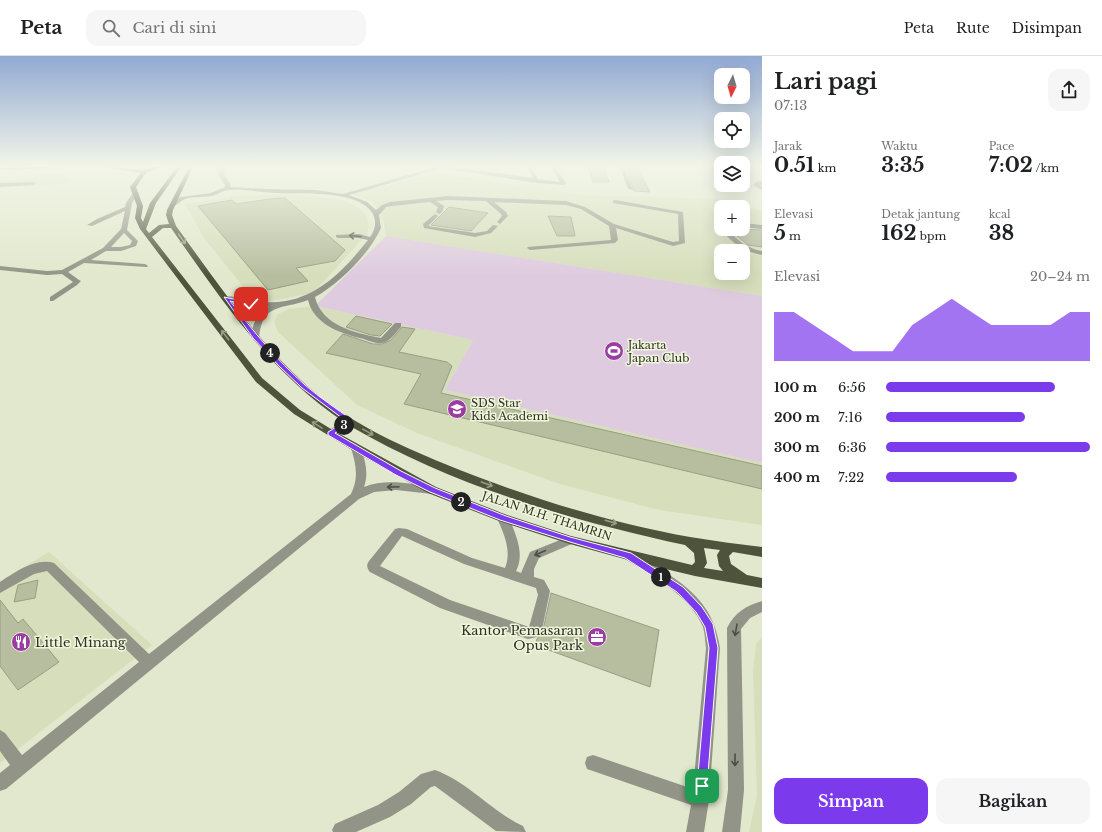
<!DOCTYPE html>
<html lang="id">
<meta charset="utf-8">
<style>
body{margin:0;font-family:"Libre Baskerville",serif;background:#f6f6f6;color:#202124;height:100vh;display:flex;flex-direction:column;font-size:15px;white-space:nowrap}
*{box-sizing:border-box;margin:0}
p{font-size:13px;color:#757577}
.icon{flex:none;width:22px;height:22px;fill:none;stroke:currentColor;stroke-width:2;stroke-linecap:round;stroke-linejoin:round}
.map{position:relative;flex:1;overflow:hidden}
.sheet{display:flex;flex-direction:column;background:#fff;width:340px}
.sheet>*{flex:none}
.needle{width:26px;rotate:185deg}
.controls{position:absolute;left:714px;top:12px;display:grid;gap:8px}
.controls a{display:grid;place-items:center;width:36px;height:36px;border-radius:8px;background:#fff;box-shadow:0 4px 16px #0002;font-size:20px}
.pin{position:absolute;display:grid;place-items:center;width:34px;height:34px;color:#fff;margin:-17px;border-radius:8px;box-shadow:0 2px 6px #0006}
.km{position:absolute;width:20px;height:20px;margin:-10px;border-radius:50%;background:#222;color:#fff;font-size:11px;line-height:20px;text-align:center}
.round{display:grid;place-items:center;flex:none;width:42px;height:42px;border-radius:12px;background:#f6f6f6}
.overview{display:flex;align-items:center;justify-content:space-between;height:68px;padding:0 12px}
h1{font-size:22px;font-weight:800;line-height:30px}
.metrics{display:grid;grid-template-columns:repeat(3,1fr);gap:6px;height:68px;padding:4px 12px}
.metrics div{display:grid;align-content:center}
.metrics b{font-size:20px;font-weight:800}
.metrics small{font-size:11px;font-weight:400}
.metrics p{font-size:11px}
.chart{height:112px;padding:8px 12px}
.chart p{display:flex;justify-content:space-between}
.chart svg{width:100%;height:72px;margin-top:4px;fill:#7c3aed;opacity:.7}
.button{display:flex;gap:8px;margin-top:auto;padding:8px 12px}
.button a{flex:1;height:46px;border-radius:12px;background:#7c3aed;color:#fff;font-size:16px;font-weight:800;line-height:46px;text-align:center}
.button a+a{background:#f6f6f6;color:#202124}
ul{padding:0 12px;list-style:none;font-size:13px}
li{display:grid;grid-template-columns:64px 48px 1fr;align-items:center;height:30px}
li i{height:10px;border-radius:5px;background:#7c3aed}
header{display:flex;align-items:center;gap:24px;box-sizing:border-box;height:56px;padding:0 20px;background:#fff;border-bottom:1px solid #e0e0e0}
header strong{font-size:19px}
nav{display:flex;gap:22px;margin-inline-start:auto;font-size:14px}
.search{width:280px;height:36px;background:#f6f6f6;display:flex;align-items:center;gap:10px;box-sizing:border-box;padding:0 14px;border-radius:12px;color:#757577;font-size:15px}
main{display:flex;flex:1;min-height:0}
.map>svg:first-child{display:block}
</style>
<header>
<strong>Peta</strong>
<div class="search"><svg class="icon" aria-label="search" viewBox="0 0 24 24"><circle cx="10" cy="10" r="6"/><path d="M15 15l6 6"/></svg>Cari di sini</div>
<nav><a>Peta</a><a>Rute</a><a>Disimpan</a></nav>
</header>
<main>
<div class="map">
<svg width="762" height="776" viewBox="0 0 762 776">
<rect width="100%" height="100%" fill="#e2e8cd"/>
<path fill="#d7debc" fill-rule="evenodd" d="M441 116 447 119 583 139 721 143 762 155V240L386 180 382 158 373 146 351 138ZM721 151H743V173H721ZM721 195H743V217H721Z
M61 118 75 125 52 129 0 131V125H12L36 120Z
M241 139H295L338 143 355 149 365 158 369 168 367 178 313 237 266 246 254 244 204 182 185 148Z
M315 250 473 284 445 334 762 407V469L659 454 560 428 417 377 357 349 278 276 274 265 278 258 288 253Z
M49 496 152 589 0 707V525Z
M762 581V776H749L757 740 753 614 756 588Z"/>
<path fill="#decbdf" d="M386 180 762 240V407L445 334 473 284 315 250Z"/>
<path fill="#b6be9f" stroke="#989e84" d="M589 111H604L609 126H593Z
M626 111H637L650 136 634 135Z
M285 142 345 194 335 205 296 212 308 225 268 234 198 150 232 144 236 148 270 143Z
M449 151 488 157 471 175 431 169Z
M548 160 571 161 575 180H557Z
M731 173 762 174V191L748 189 737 180Z
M356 260 392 268 380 280 371 279 346 271Z
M402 271 415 273 399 296 447 306 452 310 441 337 762 410V433L404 348 421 318 326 297 343 278 373 288H382L391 284Z
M38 524 35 542 14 546 18 529Z
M551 537 659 574 650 631 535 589 537 583 543 574Z
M0 544 18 567 23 563 59 606 18 634 0 610Z"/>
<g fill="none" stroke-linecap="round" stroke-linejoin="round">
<path fill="#919487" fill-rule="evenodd" d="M220 111H224V118L231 129 230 131 267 133 316 134 343 138 435 111H454L533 122 527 111H531L538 123 560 126 551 111H555L566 127 564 129 537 127 442 112 349 139 367 146 376 154 382 149 390 146 448 140 566 145 585 151 614 168 673 186 679 185 678 158 613 147V145L615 144 683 156 685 187 673 190 616 172 618 184 615 187 530 194 527 192 528 191 611 184 609 170 581 153 566 149 494 146 506 156 508 160 500 168 497 166 502 160 501 158 486 145 448 144 436 145 444 150 442 156 439 158 436 156 438 151 430 146 391 150 386 151 379 159 381 172C370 197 339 228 315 241 322 270 355 277 381 282L395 267H401V271C396 276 390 286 382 287 377 288 369 285 364 283 342 278 314 269 308 244 282 254 263 246 259 281L255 283 251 281C253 267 256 258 269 251L246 249 222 244V240C231 239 254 245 265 246 311 249 341 218 368 184L359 182H338L336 181V179L359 178 370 181C375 174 377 167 373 158 360 133 299 138 275 137 260 136 244 133 229 134 224 134 220 137 215 139 205 142 194 140 185 143 179 145 176 152 169 151V149L181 141 211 137 225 131V129L218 118Z
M620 111H624L633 134 628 133Z
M762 125V129H759L762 130V134L753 129 756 126Z
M35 126 36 127 33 129 0 131V127Z
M134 135 139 136 132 147 127 174 138 185 136 190 121 195H106L91 204 145 208 148 210 147 211 84 207 68 216 79 224 81 225 77 229 53 245H50V241L73 226 62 218 47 219 0 214V210L47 215 62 214 103 192 121 173 125 155 92 170 87 169 97 163 125 151 126 147ZM124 177 132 185 130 189 121 191H111Z
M435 158 438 160 428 170 475 177 487 175 493 169 498 170 491 177 475 181 424 172 423 168Z
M743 167 762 169V173L743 171Z
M721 173H727C737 184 748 193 762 195V199C745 196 731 187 721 173Z
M356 389 361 392C365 405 369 417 364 431 385 422 411 428 432 430L436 431 437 434 436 437 432 438 396 434 374 436 359 443 6 733 0 735V717L10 709 0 695V674L5 677 22 699 139 606 47 515 34 518 0 537V526C15 516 36 501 54 507L149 598 351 438C359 421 356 409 351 392Z
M503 458 507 459 509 462C516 479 525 498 516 515L521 517 530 496 570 480 574 481 576 484 574 487 539 502 534 513V521L544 524 550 535 542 574 537 581 528 583 440 552 370 516C367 512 366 509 369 505L395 473 399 472 407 473 472 502 505 512C512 495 504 478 497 462L499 459ZM402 480 464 508 536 532 538 539 529 571 450 544 380 510Z
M629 495C639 499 649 506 659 512 692 533 714 551 720 592L709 744 704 776H686L691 749 593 715 587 713 585 707 587 701 593 699 693 733 706 592C705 585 705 578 703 571 690 539 652 520 625 503L623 500 625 497Z
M762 545V556L750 562 741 573 744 734 740 776H722L728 734 727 572C735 556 746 550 762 545Z
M435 714C468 726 491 755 523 770L526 776 496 775 435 730 431 731 411 748 390 761 356 776H333L332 774 335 768 378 749 399 736 421 718Z"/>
<path fill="#4e533c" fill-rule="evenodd" d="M50 111 48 112 0 114V112Z
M105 111 144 114 153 111H160L146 117 136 131 143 150 141 162 143 166 150 147 177 111H181L156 147 146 173 149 177 159 169 169 168 166 159 167 154 189 111H193L173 154 172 159 176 170C216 225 255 283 306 329 346 365 396 388 445 408 524 440 606 466 690 481 714 485 738 488 762 491V501L733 496 729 500 731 508 747 519 762 522V532L695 520 628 504 570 488 499 465 428 437 352 394 294 358 256 326 140 173 135 162 137 150 130 131 141 117ZM163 172H171C221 243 270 317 344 366L331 373 300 354 262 322 152 181ZM350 370C451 429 572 465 685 489L694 497 695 506 692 509 571 480 507 459 436 431 338 377ZM704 492 720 494 717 499 719 510 723 515 704 512 707 507Z"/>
</g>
<defs><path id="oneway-shaft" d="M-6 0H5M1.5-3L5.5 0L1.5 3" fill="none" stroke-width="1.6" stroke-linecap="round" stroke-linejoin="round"/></defs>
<g stroke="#4c4f44">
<use href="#oneway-shaft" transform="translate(355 180) rotate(-174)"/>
<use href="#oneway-shaft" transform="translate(393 431) rotate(178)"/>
<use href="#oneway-shaft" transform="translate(540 497) rotate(156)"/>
<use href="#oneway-shaft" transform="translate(736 574) rotate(100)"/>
<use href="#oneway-shaft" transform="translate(735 704) rotate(90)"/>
</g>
<g stroke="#969c83">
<use href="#oneway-shaft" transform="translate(182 183) rotate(55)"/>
<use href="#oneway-shaft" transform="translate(225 279) rotate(-127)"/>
<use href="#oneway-shaft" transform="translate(317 369) rotate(-148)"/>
<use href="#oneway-shaft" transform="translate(368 376) rotate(29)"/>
<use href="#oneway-shaft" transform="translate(487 428) rotate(20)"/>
<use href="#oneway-shaft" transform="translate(611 466) rotate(16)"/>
</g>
<linearGradient id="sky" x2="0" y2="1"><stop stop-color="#92aad3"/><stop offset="0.5" stop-color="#f2f5e8"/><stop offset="1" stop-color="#f2f5e8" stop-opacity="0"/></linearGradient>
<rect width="762" height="220" fill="url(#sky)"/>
<path fill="#7c3aed" stroke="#fff" d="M224 241 252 247 251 249 230 245C253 275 277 304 305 329 320 342 337 353 352 364V367L335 377 401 415 435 432 506 460 570 481 631 497 683 531 702 551 713 568 718 592 707 730 706 734 702 735 698 734 697 730 709 592 705 571 696 556 677 536 625 502 570 486 500 464 430 436 396 419 328 379V376L346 365 302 332 279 310 253 282Z"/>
<defs>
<symbol id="stadium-disc" viewBox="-11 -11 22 22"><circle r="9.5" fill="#9b3ca5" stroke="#eff6da"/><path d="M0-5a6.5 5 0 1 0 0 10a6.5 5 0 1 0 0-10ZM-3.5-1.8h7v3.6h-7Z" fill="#fff"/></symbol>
<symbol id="school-disc" viewBox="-11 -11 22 22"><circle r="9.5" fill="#9b3ca5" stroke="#eff6da"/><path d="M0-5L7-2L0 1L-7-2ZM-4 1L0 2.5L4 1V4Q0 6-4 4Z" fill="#fff"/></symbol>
<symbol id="office-disc" viewBox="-11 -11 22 22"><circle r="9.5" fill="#9b3ca5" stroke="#eff6da"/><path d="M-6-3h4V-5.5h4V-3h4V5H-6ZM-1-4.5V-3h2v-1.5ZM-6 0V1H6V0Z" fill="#fff"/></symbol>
<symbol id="restaurant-disc" viewBox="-11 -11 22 22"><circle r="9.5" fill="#9b3ca5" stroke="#eff6da"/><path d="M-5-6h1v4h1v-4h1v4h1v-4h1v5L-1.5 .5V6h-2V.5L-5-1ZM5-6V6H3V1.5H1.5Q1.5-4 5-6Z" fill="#fff"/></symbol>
</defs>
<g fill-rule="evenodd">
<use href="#stadium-disc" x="603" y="284" width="22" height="22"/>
<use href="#school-disc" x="446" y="342" width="22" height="22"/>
<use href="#office-disc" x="586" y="570" width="22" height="22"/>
<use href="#restaurant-disc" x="10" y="575" width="22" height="22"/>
</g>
<g text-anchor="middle" stroke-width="3" stroke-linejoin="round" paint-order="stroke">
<g font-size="11" fill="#2f3227" stroke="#eff6da" text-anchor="start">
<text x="628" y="293">Jakarta<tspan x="628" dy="13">Japan Club</tspan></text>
<text x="471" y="351">SDS Star<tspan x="471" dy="13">Kids Academi</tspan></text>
</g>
<g font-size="11" fill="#2f3227" stroke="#eff6da">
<text transform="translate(547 460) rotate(18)" y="4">JALAN M.H. THAMRIN</text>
</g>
<g font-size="13" fill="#2f3227" stroke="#eff6da" text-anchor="end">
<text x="583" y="579">Kantor Pemasaran<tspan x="583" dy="15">Opus Park</tspan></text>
<text x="35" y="591" text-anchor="start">Little Minang</text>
</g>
</g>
</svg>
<div class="controls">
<a><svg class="needle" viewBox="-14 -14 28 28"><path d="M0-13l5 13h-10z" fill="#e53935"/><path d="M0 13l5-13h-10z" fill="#757577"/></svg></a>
<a><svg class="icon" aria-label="locate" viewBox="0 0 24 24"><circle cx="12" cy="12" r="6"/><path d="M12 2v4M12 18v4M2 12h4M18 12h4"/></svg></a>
<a><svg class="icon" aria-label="layers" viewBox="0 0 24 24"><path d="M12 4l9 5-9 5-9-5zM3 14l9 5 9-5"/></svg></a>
<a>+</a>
<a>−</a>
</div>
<div class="pin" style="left:702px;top:730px;background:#1e9e55"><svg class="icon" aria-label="arrive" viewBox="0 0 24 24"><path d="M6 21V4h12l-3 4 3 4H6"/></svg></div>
<div class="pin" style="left:251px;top:248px;background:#d93025"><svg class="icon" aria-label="check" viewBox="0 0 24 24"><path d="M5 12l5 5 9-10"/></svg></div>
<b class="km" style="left:661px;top:521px">1</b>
<b class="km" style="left:461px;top:446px">2</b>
<b class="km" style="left:344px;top:369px">3</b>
<b class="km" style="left:270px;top:297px">4</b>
</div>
<section class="sheet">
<div class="overview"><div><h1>Lari pagi</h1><p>07:13</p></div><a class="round"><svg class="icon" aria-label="share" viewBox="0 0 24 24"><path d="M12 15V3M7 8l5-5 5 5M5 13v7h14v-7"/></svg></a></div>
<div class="metrics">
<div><p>Jarak</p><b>0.51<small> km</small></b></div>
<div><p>Waktu</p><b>3:35</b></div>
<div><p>Pace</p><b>7:02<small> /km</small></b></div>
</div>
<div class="metrics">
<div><p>Elevasi</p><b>5<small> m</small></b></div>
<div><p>Detak jantung</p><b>162<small> bpm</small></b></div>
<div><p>kcal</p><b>38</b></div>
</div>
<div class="chart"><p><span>Elevasi</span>20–24 m</p>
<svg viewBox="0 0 160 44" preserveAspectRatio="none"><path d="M0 44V14L10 14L20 22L30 30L40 38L50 38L60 38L70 22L80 14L90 6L100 14L110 22L120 22L130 22L140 22L150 14L160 14V44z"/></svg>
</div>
<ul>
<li><b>100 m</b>6:56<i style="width:83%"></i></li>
<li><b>200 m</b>7:16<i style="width:68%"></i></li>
<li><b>300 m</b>6:36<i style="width:100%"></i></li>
<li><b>400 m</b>7:22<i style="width:64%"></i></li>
</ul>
<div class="button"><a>Simpan</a><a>Bagikan</a></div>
</section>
</main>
